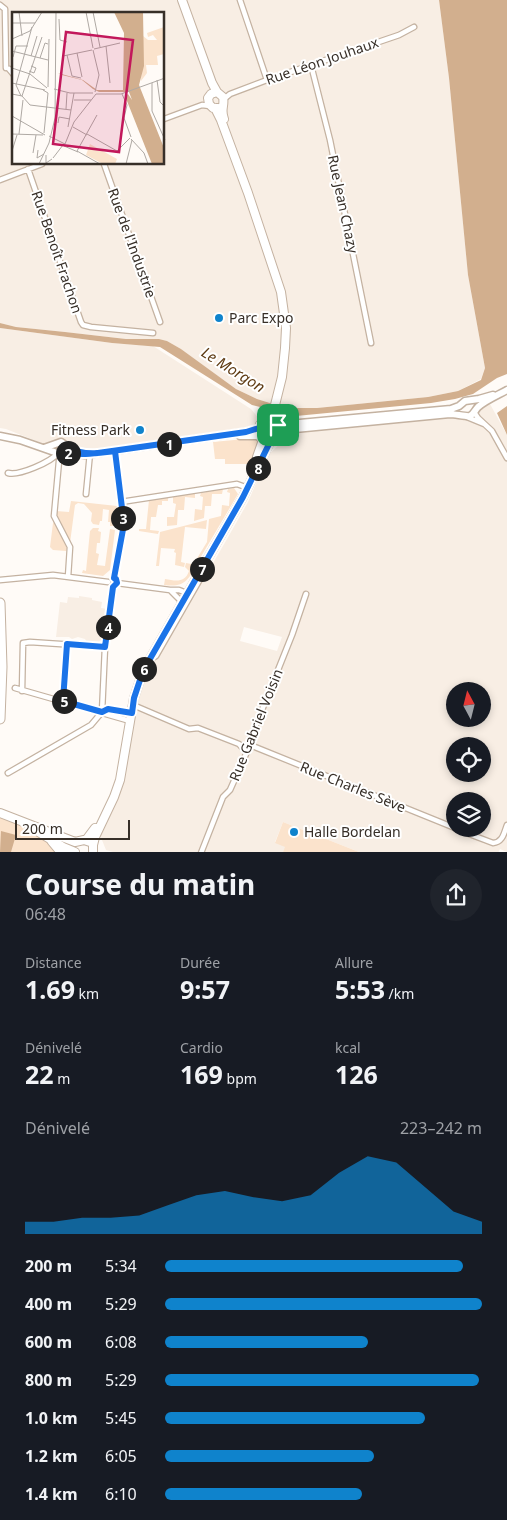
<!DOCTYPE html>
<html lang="fr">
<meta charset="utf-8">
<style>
body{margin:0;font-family:"Noto Sans",sans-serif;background:#20242c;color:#f1f3f6;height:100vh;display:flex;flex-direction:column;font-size:19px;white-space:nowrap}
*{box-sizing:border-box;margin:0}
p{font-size:16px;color:#9ea1a6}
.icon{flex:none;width:28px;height:28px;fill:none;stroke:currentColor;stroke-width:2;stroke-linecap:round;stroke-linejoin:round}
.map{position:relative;height:852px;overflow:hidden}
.sheet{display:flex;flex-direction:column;background:#171b24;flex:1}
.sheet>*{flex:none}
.needle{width:32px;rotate:353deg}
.buttons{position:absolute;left:446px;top:682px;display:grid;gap:10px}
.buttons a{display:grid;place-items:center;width:45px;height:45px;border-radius:50%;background:#171b24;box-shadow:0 2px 8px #0003;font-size:25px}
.scale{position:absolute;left:15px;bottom:12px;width:115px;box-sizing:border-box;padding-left:5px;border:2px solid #372f28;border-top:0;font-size:14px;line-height:18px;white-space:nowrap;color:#372f28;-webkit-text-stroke:4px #fff;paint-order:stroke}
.pin{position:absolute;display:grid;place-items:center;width:42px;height:42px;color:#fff;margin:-21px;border-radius:10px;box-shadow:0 2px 8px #0006}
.km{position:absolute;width:25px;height:25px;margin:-12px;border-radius:50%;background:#222;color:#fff;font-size:14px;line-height:25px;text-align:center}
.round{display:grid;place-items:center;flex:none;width:52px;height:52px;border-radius:26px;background:#20242c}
.headline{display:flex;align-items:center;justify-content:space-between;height:85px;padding:0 25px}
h1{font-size:28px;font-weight:700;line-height:38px}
.figures{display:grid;grid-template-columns:repeat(3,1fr);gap:8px;height:85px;padding:5px 25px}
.figures div{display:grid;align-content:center}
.figures b{font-size:25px;font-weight:700}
.figures small{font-size:14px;font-weight:400}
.figures p{font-size:14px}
.chart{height:140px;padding:10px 25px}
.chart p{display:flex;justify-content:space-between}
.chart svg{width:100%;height:90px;margin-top:5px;fill:#0f83cc;opacity:.7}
ul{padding:0 25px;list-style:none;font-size:16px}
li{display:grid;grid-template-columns:80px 60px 1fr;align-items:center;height:38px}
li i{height:12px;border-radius:6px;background:#0f83cc}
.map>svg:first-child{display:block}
</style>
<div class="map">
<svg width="507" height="853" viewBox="0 0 507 853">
<rect width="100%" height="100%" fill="#fffbf7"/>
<path fill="#f8eee4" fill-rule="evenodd" d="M0 0H439L449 78 468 275 485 368 481 379 458 391 428 397 317 408H287L257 399 236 389 181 349 167 341 159 339H126L65 332 16 327 0 323ZM14 14H164V164H14Z
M0 328 112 343 153 346 251 409 260 420 249 429 90 450H80L44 444 6 429 0 428Z
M490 404 507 435V852L500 849 498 853 359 852 283 822 275 842 286 847 283 852H113L106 850 100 835 109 816 135 698 149 663 159 656 227 539 248 502 268 455 293 432 457 417 469 420 473 418 479 411ZM244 627 282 637 277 651 240 641ZM455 691H482V719H455ZM455 746H482V774H455ZM455 801H482V829H455Z
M79 596 92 598V600L102 602 101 608 107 609 103 638 99 642H87L85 639 78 637 72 639 69 637H56L60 602 67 603 68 597 79 598Z"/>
<path fill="#fbe3cc" d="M255 438 260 445 251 464H225V459H215L213 442Z
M234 488 238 494 199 560H196L207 542 209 519 221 516 222 505 229 506 230 493 227 492 228 489Z
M223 489 222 494H212L211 506H205L204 518 194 521 195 509 202 510 203 497 200 496 201 493Z
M195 493V498L185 497 184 510H178L177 525 167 526V517H174L176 504 173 503V496Z
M168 497V501H162V505H158L156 517H151L150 530 159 531 158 534 139 531V529H146L149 500Z
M71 501 117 506 115 526H110V522H108L109 510 103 509 102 521H100L99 525 93 524 91 521 92 513 84 504 78 503 75 505 70 543 56 513V511L69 512Z
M207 520 206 529 185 527 181 562 185 563 184 567 175 565 176 553 174 552 175 549 161 548 159 566H156L160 532Z
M54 522 67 548 66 551 53 550 50 547 53 523Z
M93 528H99L98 531 101 532 100 543H97L96 553 99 554 97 565 105 566 110 529 115 530 110 570 103 576 82 573 83 570 86 571 90 531Z
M186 563 197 565C188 580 184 588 164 585L165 579C176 581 185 583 189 571L185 567Z
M0 816 40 834 60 852H0Z
M283 822 359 852H283L285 847 275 843Z"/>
<path fill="#d2af8e" d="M439 0H507V374L497 378 473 394 455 399 431 403 296 416 252 405 160 347 112 343 0 328V323L16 327 65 332 126 339H159L167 341 181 349 236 389 257 399 286 408H317L428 397 458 391 481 380 485 368 468 275 449 78Z
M507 406V435L497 413Z
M1 831 16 835 11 852H0Z"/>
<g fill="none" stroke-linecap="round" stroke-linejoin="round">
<defs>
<path id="street" d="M240 0 267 80
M0 5 5 9 6 68
M311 65 330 140 371 343
M9 69 14 75
M224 99 230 94 267 80 399 35 414 27
M164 119 202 105 210 106
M104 164 160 322
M28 169 81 322 83 325 91 327 153 333
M0 180 42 164
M474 412 478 418 492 431 507 458
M467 417 484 424
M62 454 59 461 54 516 70 547 68 577
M8 473C19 476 51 462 58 453
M86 494 90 453
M121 502 237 484 248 488
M114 578 123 524 115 451
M0 580 53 575 108 582
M117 583 170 590H179L184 592
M171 591 180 600
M150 659 156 656 203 574 201 570
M15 688 130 721
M22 691 23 643 30 642 105 647
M63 701 67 644
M133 705 189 729 198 728 239 744 246 752
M102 712 105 647 113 587
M102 712 108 709 132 713
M250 745 455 828
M8 773 91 725 102 712
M456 829 493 843C503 842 504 833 507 825
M201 853 223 797 230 790 250 745V740L292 635 306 594"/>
<path id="secondary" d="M278 425 451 409 459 406 465 401 479 399 493 395
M280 433 295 429 450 414C455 414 467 417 470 416 474 414 475 410 478 407 486 400 498 395 507 390
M0 436 20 440 60 454 64 452 85 455 246 432 259 428
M240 436H259
M44 448 61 442 72 450 76 451"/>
<path id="primary" d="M182 0 212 83 217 92
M211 94 217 92 223 97C225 106 220 109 224 119
M211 94 208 98 209 104 213 108H218
M215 108 221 120 248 193 281 292 286 328 285 348 282 377 273 413V421
M258 431a11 11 0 1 1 22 0a11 11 0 1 1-22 0Z
M257 457 263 440
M0 813 75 842 84 840 90 842
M37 831 63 847 75 852
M86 840 95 828
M93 853V845L95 837 114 797 120 780 134 698 143 671 243 497 270 442"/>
<path id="highway" d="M0 603 2 667 0 719
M52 841 62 853"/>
</defs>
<use href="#street" stroke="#c4b2a1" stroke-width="7"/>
<use href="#secondary" stroke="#c4b2a1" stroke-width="9"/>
<use href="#primary" stroke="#c4b2a1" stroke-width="10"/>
<use href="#highway" stroke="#c4b2a1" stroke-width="11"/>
<use href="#street" stroke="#fff" stroke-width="4.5"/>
<use href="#secondary" stroke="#fff" stroke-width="6"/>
<use href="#primary" stroke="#fff" stroke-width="8"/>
<use href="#highway" stroke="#fff" stroke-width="9"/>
</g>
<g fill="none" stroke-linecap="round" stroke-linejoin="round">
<defs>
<path id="route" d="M278 425C271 418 263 419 259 428L246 432 98 453C87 454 76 452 66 446L64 452C82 456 97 453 115 451L124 524 114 578 116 579 117 583 113 587 105 647 67 644 63 701 102 712 108 709 132 713 134 698 143 671 243 497 270 442 279 437 280 430 278 425"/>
</defs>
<use href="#route" stroke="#fff" stroke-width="10"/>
<use href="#route" stroke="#1a73e8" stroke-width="6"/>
</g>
<g fill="#0f83cc" stroke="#fff" stroke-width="2">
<circle cx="219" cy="318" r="5"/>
<circle cx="140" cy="430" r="5"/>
<circle cx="294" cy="832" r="5"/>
</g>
<g text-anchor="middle" stroke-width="4" stroke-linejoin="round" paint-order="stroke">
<g font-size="14" fill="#372f28" stroke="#fff">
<text transform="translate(322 61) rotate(-19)" y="5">Rue Léon Jouhaux</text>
<text transform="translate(343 204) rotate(78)" y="5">Rue Jean Chazy</text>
<text transform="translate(132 243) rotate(70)" y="5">Rue de l'Industrie</text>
<text transform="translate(57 252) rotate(71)" y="5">Rue Benoît Frachon</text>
<text transform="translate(256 725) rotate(-68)" y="5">Rue Gabriel Voisin</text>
<text transform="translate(353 787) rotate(22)" y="5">Rue Charles Sève</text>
</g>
<g font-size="14" fill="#372f28" stroke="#fff" text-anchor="start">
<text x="229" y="323">Parc Expo</text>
<text x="130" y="435" text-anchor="end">Fitness Park</text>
<text x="304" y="837">Halle Bordelan</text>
</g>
<g font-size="15" font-style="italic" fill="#5e3b13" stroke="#fff">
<text transform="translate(233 370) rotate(32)" y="5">Le Morgon</text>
</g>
</g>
<g transform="translate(12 12)">
<rect width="152" height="152" fill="#fffbf7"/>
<path d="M152 15V42L145 44 146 53H134L135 61 129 69 131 24 136 28H145L141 23 136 25 135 21ZM78 132 105 147 103 152H91L74 143Z" fill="#fbe3cc"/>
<path d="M102 0H131L132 54 127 73 152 136V152H140L113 84 116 82 120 88 117 80H87L81 77 70 68 50 63 46 61 71 68 85 78H111L112 21Z" fill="#d2af8e"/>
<path fill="none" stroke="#afa9a4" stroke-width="1" d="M0 0H20M7 0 10 24M74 0 81 36M81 0 88 35M47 7 48 28 55 30M0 11H23M0 27 18 19 30 0M94 34 98 71M82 37 108 31M81 38 87 63 83 80M0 39 36 48M65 41 70 65M55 43 60 64 69 66M19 44 25 24M51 44 80 38M1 45 4 34H16M28 46 33 31 36 32M0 56 18 62 35 76M17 59 22 61 24 56 19 54M145 68 148 90 153 95M0 71 33 78M140 71V99L153 128M36 75 37 27M42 77 58 81H81M31 78 36 81 32 121M0 82 10 84 18 93 59 98M110 82 115 93 112 106 119 125M9 84 4 73 20 15M10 84 30 25M62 88H79M54 97 55 81M0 104 33 123M46 111 47 105 58 107M56 115 62 81M61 115 75 123M0 122 31 123M7 122 11 88M75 122 105 139 118 126M37 124 53 132M119 127 132 141 136 152M53 132 62 110 84 82H109L153 66M52 134 66 140M26 138 25 146 32 142M0 139 5 123M65 139 85 103M65 139 88 152M21 141 24 123M34 143V151L40 147M41 146 51 133M27 152 37 131 43 106 44 0M114 152 120 128"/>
<path fill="#c2185b" fill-opacity="0.15" stroke="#c2185b" stroke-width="2.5" d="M54 20 121 28 107 140 41 132Z"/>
<rect width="152" height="152" fill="none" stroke="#372f28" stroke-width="2.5"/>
</g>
</svg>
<div class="buttons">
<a><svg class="needle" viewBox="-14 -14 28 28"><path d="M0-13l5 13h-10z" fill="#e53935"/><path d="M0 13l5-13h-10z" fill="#9ea1a6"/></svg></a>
<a><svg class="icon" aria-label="locate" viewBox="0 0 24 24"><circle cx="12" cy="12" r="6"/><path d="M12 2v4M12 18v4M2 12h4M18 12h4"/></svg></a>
<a><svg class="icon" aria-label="layers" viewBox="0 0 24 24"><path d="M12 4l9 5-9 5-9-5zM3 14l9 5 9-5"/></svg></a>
</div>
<div class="scale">200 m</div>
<div class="pin" style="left:278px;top:425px;background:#1e9e55"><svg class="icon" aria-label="arrive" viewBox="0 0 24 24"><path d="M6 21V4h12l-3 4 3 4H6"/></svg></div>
<b class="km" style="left:169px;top:444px">1</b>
<b class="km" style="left:68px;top:453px">2</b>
<b class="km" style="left:123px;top:518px">3</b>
<b class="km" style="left:108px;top:627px">4</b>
<b class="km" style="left:64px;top:701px">5</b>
<b class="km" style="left:144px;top:669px">6</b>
<b class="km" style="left:202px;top:569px">7</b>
<b class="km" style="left:258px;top:468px">8</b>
</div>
<section class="sheet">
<div class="headline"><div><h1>Course du matin</h1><p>06:48</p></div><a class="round"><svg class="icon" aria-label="share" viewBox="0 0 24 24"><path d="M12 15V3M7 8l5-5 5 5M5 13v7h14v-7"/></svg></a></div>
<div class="figures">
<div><p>Distance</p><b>1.69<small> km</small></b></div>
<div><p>Durée</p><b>9:57</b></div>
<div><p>Allure</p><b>5:53<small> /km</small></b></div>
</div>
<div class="figures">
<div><p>Dénivelé</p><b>22<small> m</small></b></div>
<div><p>Cardio</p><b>169<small> bpm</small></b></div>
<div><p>kcal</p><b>126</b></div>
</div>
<div class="chart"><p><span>Dénivelé</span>223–242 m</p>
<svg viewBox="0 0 160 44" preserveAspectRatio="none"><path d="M0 44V38L10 38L20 36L30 36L40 35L50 30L60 25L70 23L80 26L90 28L100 25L110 14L120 6L130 9L140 21L150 33L160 38V44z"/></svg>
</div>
<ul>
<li><b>200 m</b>5:34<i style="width:94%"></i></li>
<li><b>400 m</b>5:29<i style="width:100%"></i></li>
<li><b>600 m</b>6:08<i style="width:64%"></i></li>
<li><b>800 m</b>5:29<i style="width:99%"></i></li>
<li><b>1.0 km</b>5:45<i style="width:82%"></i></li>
<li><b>1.2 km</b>6:05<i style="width:66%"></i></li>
<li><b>1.4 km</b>6:10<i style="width:62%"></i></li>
</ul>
</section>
